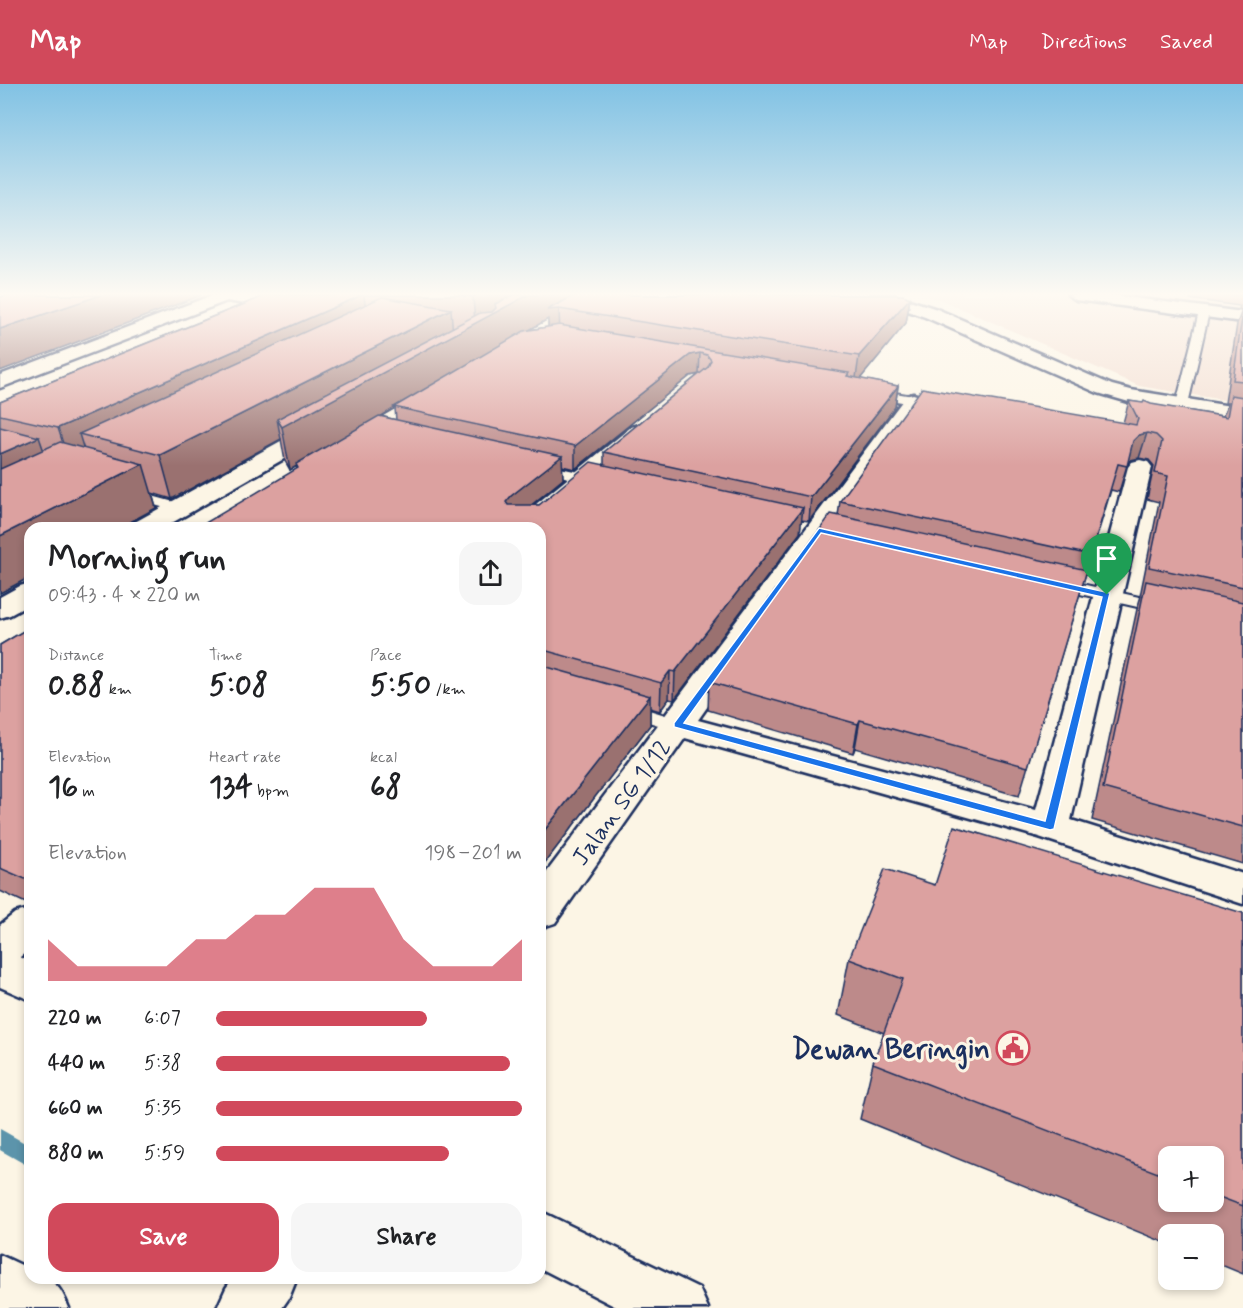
<!DOCTYPE html>
<meta charset="utf-8">
<style>
body{margin:0;font-family:Mynerve,sans-serif;background:#f6f6f6;color:#202124;height:100vh;display:flex;flex-direction:column;font-size:22px;white-space:nowrap}
*{box-sizing:border-box;margin:0}
p{font-size:20px;color:#757577}
.icon{flex:none;width:33px;height:33px;fill:none;stroke:currentColor;stroke-width:2;stroke-linecap:round;stroke-linejoin:round}
.map{position:relative;flex:1;overflow:hidden}
.drawer{position:absolute;left:24px;top:438px;width:522px;height:762px;display:flex;flex-direction:column;background:#fff;border-radius:18px;box-shadow:0 3px 9px #0003}
.drawer>*{flex:none}
.controls{position:absolute;left:1158px;top:1062px;display:grid;gap:12px}
.controls a{display:grid;place-items:center;width:66px;height:66px;border-radius:12px;background:#fff;box-shadow:0 3px 9px #0003;font-size:30px}
.pin{position:absolute;display:grid;place-items:center;width:51px;height:51px;color:#fff;margin:-62px -26px;border-radius:50% 50% 50% 0;rotate:-45deg;box-shadow:0 0 6px #0007}
.pin .icon{rotate:45deg}
.round{display:grid;place-items:center;flex:none;width:63px;height:63px;border-radius:18px;background:#f6f6f6}
.overview{display:flex;align-items:center;justify-content:space-between;height:102px;padding:0 24px}
h1{font-size:33px;font-weight:700;line-height:45px}
.figures{display:grid;grid-template-columns:repeat(3,1fr);gap:9px;height:102px;padding:6px 24px}
.figures div{display:grid;align-content:center}
.figures b{font-size:30px;font-weight:700}
.figures small{font-size:16px;font-weight:400}
.figures p{font-size:16px}
.chart{height:168px;padding:12px 24px}
.chart p{display:flex;justify-content:space-between}
.chart svg{width:100%;height:108px;margin-top:6px;fill:#d1495b;opacity:.7}
.action{display:flex;gap:12px;margin-top:auto;padding:12px 24px}
.action a{flex:1;height:69px;border-radius:18px;background:#d1495b;color:#fff;font-size:24px;font-weight:700;line-height:69px;text-align:center}
.action a+a{background:#f6f6f6;color:#202124}
ul{padding:0 24px;list-style:none;font-size:20px}
li{display:grid;grid-template-columns:96px 72px 1fr;align-items:center;height:45px}
li i{height:15px;border-radius:8px;background:#d1495b}
header{display:flex;align-items:center;gap:36px;box-sizing:border-box;height:84px;padding:0 30px;background:#d1495b;color:#fff}
header strong{font-size:28px}
nav{display:flex;gap:33px;margin-inline-start:auto;font-size:21px}
.map>svg:first-child{display:block}
</style>
<header>
<strong>Map</strong>
<nav><a>Map</a><a>Directions</a><a>Saved</a></nav>
</header>
<div class="map">
<svg width="1243" height="1224" viewBox="0 0 1243 1224">
<rect width="100%" height="100%" fill="#fcf5e5"/>
<filter id="ink" filterUnits="userSpaceOnUse"><feTurbulence type="fractalNoise" baseFrequency=".0167" numOctaves="2"/><feDisplacementMap in="SourceGraphic" scale="12" xChannelSelector="R" yChannelSelector="G"/><feConvolveMatrix kernelMatrix="1 2 1 2 8 2 1 2 1" color-interpolation-filters="sRGB"/></filter>
<g filter="url(#ink)">
<path fill="#f2dcd0" d="M921 211H1243V319L1139 302 939 215Z"/>
<g fill="none" stroke-linecap="round" stroke-linejoin="round">
<path fill="#5c94ab" fill-rule="evenodd" d="M0 1045 30 1062V1083L0 1066Z"/>
<defs>
<path id="lane" d="M1204 225 1209 228 1188 320 1182 324 1176 320 1199 228Z
M871 305 931 315 937 319 931 323 867 312V306Z
M537 379 602 393 604 396 597 400 532 386 530 383 532 380Z
M130 406 185 421 187 424 180 428 125 413 123 410 125 407Z
M1055 494 1170 520 1173 524 1170 528 1164 529 1049 503 1047 499 1049 495Z
M626 619 685 637 688 641 685 645 678 647 619 629 616 625 619 621Z"/>
<path id="street" d="M213 211H250L304 220 307 224 304 228 298 229 227 217 0 304V291Z
M1068 211H1111L1243 228V238L1076 216Z
M913 310 920 312 923 316 698 636 1036 726 1128 383 1132 378 1140 376 1148 378 1152 383 1071 736 1243 790V820L1039 753 685 654 555 839 540 844V797L906 312Z
M323 336 331 338 334 343 331 348 163 444H131L135 438 315 338Z
M639 341 647 343 650 348 647 353 539 444H510L514 438 631 343Z
M30 499V520L10 531 0 534V513L20 502Z
M30 825V865L20 873 30 878V916L0 903V841L15 829Z
M540 1127 699 1204 708 1224H618L540 1184Z
M233 1194H297L289 1214 282 1224H217L226 1204Z"/>
<path id="secondary" d="M871 211H894L937 225 1112 301 1131 306 1243 324V336L1129 318 1098 309 925 233 873 215Z
M0 1171 30 1185V1194C55 1194 60 1202 69 1224H0Z"/>
</defs>
<use href="#lane" stroke="#1b2f5e" stroke-width="4"/>
<use href="#street" stroke="#1b2f5e" stroke-width="5"/>
<use href="#secondary" stroke="#1b2f5e" stroke-width="5"/>
<use href="#lane" fill="#fcf5e5" fill-rule="evenodd"/>
<use href="#street" fill="#fcf5e5" fill-rule="evenodd"/>
<use href="#secondary" fill="#fcf5e5" fill-rule="evenodd"/>
</g>
<path fill="#bd8a8a" stroke="#1b2f5e" stroke-width="1.5" fill-rule="evenodd" d="M266 211H903L910 214 906 239 860 295 898 302 895 323 809 437 801 436 800 449 674 616 669 615 660 627 650 624V641L540 785V444L297 385V382L290 386 285 377 281 355 172 415 152 409 156 424 30 444V493L0 509V318ZM548 235V243L528 246ZM699 290 604 368V381L539 421H531L563 395 562 382 575 385 690 292ZM395 324 396 336 381 332Z
M1191 211H1243V780L1092 736 1137 525 1141 512H1140L1159 418 1147 415 1154 382 1149 376 1139 374 1131 376 1127 381 1119 408 1111 406 1019 712 855 664 853 669 708 626 709 598 838 432 840 417 1123 339 1129 317 1223 332 1228 319H1225L1237 240 1242 226 1239 225 1240 222 1190 215Z
M30 543V821L0 807V561Z
M935 801 1243 829V1190L1214 1178V1150H1168V1160L860 1035 873 979 884 949 838 931 849 875ZM1168 1072H1214V1118H1168Z"/>
<path fill="#9a7170" stroke="#1b2f5e" stroke-width="1.5" d="M101 211H202L0 287V245Z
M362 211H364L368 244 79 350 88 379 72 387 58 344Z
M477 211H580L559 225 560 251 549 253 548 235 396 323H394L395 324 290 386 282 343 277 335 281 355 172 415 160 371 451 225 453 251 475 239 473 213Z
M910 214 906 239 855 301 859 272Z
M700 269 699 290 690 292 575 385V362L690 271Z
M898 302 895 323 809 437 811 413Z
M1147 349 1139 374 1131 376 1126 382 1133 357 1139 351Z
M39 353 54 396 0 422V370Z
M562 372 563 395 513 436 506 418 511 412Z
M143 380 156 424 119 444H30V493L0 509V452Z
M803 424 800 449 674 616 675 588Z
M670 587 669 615 660 627 661 599Z
M650 612V641L540 785V752Z
M860 636 855 664 853 669 858 640Z"/>
<path fill="#dca1a0" stroke="#1b2f5e" stroke-width="1.5" d="M9 211H101L0 245V213Z
M267 211H362L58 344 0 331V318Z
M458 211H477L473 213Z
M513 211H528L282 343 277 335 480 229 492 228 496 224 495 220Z
M575 211H903L910 214 859 272 559 225 547 226Z
M382 213 451 225 160 371 79 350Z
M1243 227V297L1233 296Z
M559 241 849 289 847 292 898 302 811 413 604 368 708 283 711 276 707 271 700 269 690 271 575 362 394 323 524 247Z
M922 304 1136 341 1138 335 1129 317 1143 319 1144 317 1151 320 1227 333 1231 311 1243 313V503L1149 483 1168 392 1155 389 1162 357 1156 351 1147 349 1139 351 1133 357 1127 382 1118 380 1091 471 840 417Z
M379 332 562 372 511 412 506 418 508 421H539L591 378 803 424 675 588 670 587 661 599 540 565V444H197L298 384 296 380Z
M0 343 39 353 0 370Z
M60 358 143 380 0 452V385Z
M831 430 1087 486 1028 683 860 636 858 640 709 598Z
M1146 497 1243 518V743L1103 704Z
M30 543V797L0 784V561Z
M540 581 650 612 540 752Z
M954 742 1243 829V1122L1214 1111V1072H1168V1093L873 979 903 895 849 875 885 785 935 801Z"/>
</g>
<linearGradient id="sky" x2="0" y2="1"><stop stop-color="#81c2e4"/><stop offset="0.55" stop-color="#fefaf3"/><stop offset="1" stop-color="#fefaf3" stop-opacity="0"/></linearGradient>
<rect width="1243" height="382" fill="url(#sky)"/>
<path fill="#1a73e8" stroke="#fff" stroke-width="1.5" fill-rule="evenodd" d="M819 444 1110 509 1054 745 1050 746 674 643V639ZM821 449 1102 513 1045 737 684 639Z"/>
<defs>
<symbol id="civic-ring" viewBox="-11 -11 22 22"><circle r="9.5" fill="#fcf5e5" stroke="#d1495b" stroke-width="1.5"/><path d="M-.6-6.5H3V-4.5H.6V-3L4-1V1h2V6H-6V1h2V-1L-.6-3ZM-1.2 2.5V6h2.4V2.5Z" fill="#d1495b"/></symbol>
</defs>
<g fill-rule="evenodd">
<use href="#civic-ring" x="994" y="945" width="38" height="38"/>
</g>
<g text-anchor="middle" stroke-width="6" stroke-linejoin="round" paint-order="stroke">
<g font-size="24" fill="#1b2f5e" stroke="#fcf5e5">
<text transform="translate(621 718) rotate(-54)" y="8">Jalan SG 1/12</text>
</g>
<g font-size="28" font-weight="bold" fill="#1b2f5e" stroke="#fcf5e5" text-anchor="end">
<text x="990" y="974">Dewan Beringin</text>
</g>
</g>
</svg>
<div class="controls">
<a>+</a>
<a>−</a>
</div>
<div class="pin" style="left:1107px;top:511px;background:#1e9e55"><svg class="icon" aria-label="arrive" viewBox="0 0 24 24"><path d="M6 21V4h12l-3 4 3 4H6"/></svg></div>
<section class="drawer">
<div class="overview"><div><h1>Morning run</h1><p>09:43 · 4 × 220 m</p></div><a class="round"><svg class="icon" aria-label="share" viewBox="0 0 24 24"><path d="M12 15V3M7 8l5-5 5 5M5 13v7h14v-7"/></svg></a></div>
<div class="figures">
<div><p>Distance</p><b>0.88<small> km</small></b></div>
<div><p>Time</p><b>5:08</b></div>
<div><p>Pace</p><b>5:50<small> /km</small></b></div>
</div>
<div class="figures">
<div><p>Elevation</p><b>16<small> m</small></b></div>
<div><p>Heart rate</p><b>134<small> bpm</small></b></div>
<div><p>kcal</p><b>68</b></div>
</div>
<div class="chart"><p><span>Elevation</span>198–201 m</p>
<svg viewBox="0 0 160 44" preserveAspectRatio="none"><path d="M0 44V27L10 38L20 38L30 38L40 38L50 27L60 27L70 17L80 17L90 6L100 6L110 6L120 27L130 38L140 38L150 38L160 27V44z"/></svg>
</div>
<ul>
<li><b>220 m</b>6:07<i style="width:69%"></i></li>
<li><b>440 m</b>5:38<i style="width:96%"></i></li>
<li><b>660 m</b>5:35<i style="width:100%"></i></li>
<li><b>880 m</b>5:59<i style="width:76%"></i></li>
</ul>
<div class="action"><a>Save</a><a>Share</a></div>
</section>
</div>
